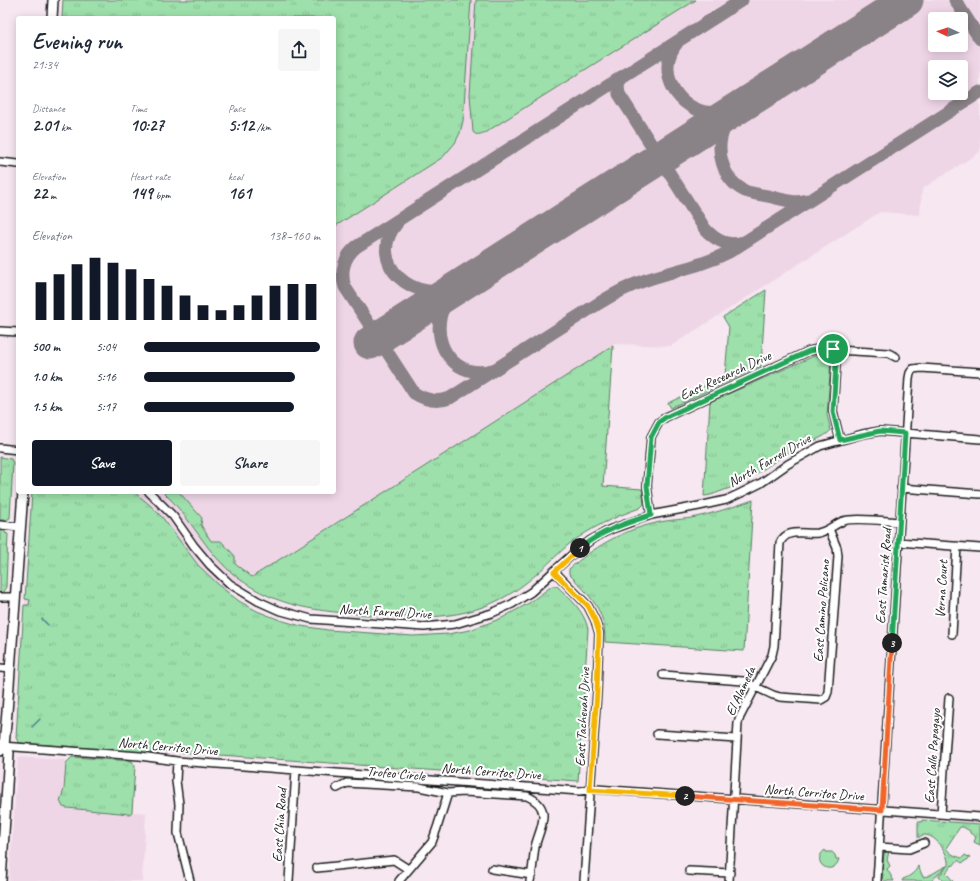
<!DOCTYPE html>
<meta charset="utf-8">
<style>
body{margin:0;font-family:Caveat,sans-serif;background:#f6f6f7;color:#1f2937;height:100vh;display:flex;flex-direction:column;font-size:15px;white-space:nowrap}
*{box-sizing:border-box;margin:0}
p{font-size:13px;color:#747a83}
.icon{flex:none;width:22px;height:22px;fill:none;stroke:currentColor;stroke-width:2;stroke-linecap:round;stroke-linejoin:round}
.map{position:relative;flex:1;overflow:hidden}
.sheet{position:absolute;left:16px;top:16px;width:320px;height:478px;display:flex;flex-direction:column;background:#fff;border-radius:4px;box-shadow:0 2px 10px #0003}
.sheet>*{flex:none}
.needle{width:26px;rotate:274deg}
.controls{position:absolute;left:928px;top:12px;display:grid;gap:8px}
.controls a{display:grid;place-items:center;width:40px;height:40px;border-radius:4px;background:#fff;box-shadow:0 2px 10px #0003;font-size:20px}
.pin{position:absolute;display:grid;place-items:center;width:34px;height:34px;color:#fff;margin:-17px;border:2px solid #fff;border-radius:50%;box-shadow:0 1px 4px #0007}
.km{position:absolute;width:20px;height:20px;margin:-10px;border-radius:50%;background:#222;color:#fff;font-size:11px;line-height:20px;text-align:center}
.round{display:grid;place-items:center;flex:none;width:42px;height:42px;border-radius:4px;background:#f6f6f7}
.summary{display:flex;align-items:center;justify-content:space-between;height:68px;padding:0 16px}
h1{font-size:22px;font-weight:600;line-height:30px}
.stats{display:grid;grid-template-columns:repeat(3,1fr);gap:6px;height:68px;padding:4px 16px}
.stats div{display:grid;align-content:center}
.stats b{font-size:17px;font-weight:600}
.stats small{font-size:11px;font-weight:400}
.stats p{font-size:11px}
.chart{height:112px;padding:8px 16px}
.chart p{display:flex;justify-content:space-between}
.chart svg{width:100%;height:72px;margin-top:4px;stroke:#111827;stroke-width:6}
.button{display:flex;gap:8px;margin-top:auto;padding:8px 16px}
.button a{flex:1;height:46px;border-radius:4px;background:#111827;color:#fff;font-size:16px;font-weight:600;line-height:46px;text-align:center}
.button a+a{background:#f6f6f7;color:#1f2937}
ul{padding:0 16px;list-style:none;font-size:13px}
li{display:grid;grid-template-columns:64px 48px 1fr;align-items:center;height:30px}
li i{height:10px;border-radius:5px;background:#111827}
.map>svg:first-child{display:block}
</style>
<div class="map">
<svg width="980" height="881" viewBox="0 0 980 881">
<defs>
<pattern id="grass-tufts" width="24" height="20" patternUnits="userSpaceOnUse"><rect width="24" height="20" fill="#9de0ab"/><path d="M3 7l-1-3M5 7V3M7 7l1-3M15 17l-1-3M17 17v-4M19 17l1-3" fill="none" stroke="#87c093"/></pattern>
</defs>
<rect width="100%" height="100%" fill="#f6e7f1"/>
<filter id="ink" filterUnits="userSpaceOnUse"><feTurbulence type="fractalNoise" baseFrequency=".025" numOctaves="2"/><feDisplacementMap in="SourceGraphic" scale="8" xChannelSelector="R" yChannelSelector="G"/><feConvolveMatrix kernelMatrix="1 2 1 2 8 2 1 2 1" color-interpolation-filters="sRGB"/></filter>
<g filter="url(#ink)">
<path fill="#efd6e7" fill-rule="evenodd" d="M346 0H980V152L922 189 920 215 880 212 671 346 613 344 603 486 310 540 195 614 161 611 150 755 21 744V739L17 736 32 492H334V38ZM935 19H961V45H935ZM935 67H961V93H935Z
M18 757 66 760 63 789 60 802 62 806 146 813 142 881H9Z"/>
<path fill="url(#grass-tufts)" stroke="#5c7e64" d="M63 0H471L463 121 460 133 455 143 443 157 334 227V18H62Z
M476 0H696L486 132C481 134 476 136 473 132L470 95Z
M766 290 761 366 671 408 668 403 725 376 729 327 723 317Z
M613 346 603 486 642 489 644 504 640 508C614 517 590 528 568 545 549 562 533 580 510 594 463 622 419 618 367 615 319 611 278 608 238 578 206 554 192 518 163 492H179L202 518 201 525 211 541H221L235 556V564L252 577Z
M814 356H827L831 360 827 415 831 430C825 438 806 443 796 448 770 463 748 483 719 492 714 494 709 496 704 496L710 402Z
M0 457 11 459 13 463 10 518 6 520H0Z
M32 492H134L150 505 162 517 198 565 222 588 239 601 257 611 280 620 301 626 328 630 413 636 448 634 470 630 502 618 529 603 552 586H557C570 599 584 610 588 629L578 781 151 750V753L19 743 16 738 24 605H29L30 600 25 599Z
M753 500 744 651 605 642C606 610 590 596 569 574V569C593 548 621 531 652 524 665 520 678 520 691 518 712 514 733 507 753 500Z
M0 530H5V533L8 534 6 587 2 593H0Z
M72 757 132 761 135 766 132 812 130 814 67 808 63 807 60 801 64 789 66 763Z
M922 820 980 824V845L974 842 976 837 970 833V831L963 827H960L946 848C950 854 955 856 962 858L965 855 970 858 962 863 958 860 953 866 952 865 946 873 953 881H944L939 876 948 865C950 853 930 826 918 838V822H922Z
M889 851 887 860 890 866 887 869 894 881H884L882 877 884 854 885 852Z
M918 866 923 877C932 876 938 869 947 866L931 881H902L903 879C909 877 916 872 918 866Z"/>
<path fill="#9de0ab" stroke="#5c7e64" d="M825 850 826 852H832L835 855 836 859H839C833 879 809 862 825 850Z"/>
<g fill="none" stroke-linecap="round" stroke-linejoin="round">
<path stroke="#56818f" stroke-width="1.5" d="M42 619 48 625
M32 727 40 719"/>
<path stroke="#898286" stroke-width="13" d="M742 0 356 247C344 257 340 272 345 287L414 393C425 400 437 403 450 398L596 305C612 295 628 286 646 280 675 270 700 267 729 252L980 92
M955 0 980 39
M677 43C656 69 674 105 705 112 717 114 729 110 741 106
M621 77 618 85 619 94 705 229C716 241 728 247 744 242
M742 106C735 112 729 118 725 127 714 148 722 180 745 191 753 194 763 195 772 197 784 200 796 204 808 200
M397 223C364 263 415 307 458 286
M463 284C454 293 445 301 441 314 432 347 457 380 492 370"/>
<path stroke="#898286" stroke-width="33" d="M370 343 907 0"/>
<defs>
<path id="minor" d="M0 162 18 164
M0 331 18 332
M837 349 833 411 840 440
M0 448 18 450
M901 488 980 494
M149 492 173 516 194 546 210 565 230 584 258 601 278 610 311 619 424 627 455 624 492 613 512 604 531 592 575 552 591 540 609 530 651 515 699 506 726 500 741 493 761 483 788 464 820 446 863 434 880 431 980 439
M651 515 647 486 651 437 659 422 666 417 809 351 819 349 888 353 896 357
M0 525 20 527
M898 542 980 548
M554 571 588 606 595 620 599 633 597 692 584 881
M0 597H15
M952 634 957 546
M0 668 10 669
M663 675 743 681 773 695 780 697 821 700 826 697 828 692 838 556 837 548 829 529
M657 734 737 739
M1 746 140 756 177 761 296 770 579 791 596 789 980 817
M177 761 176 781 179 804 178 833 190 881
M337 788 347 783 419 787 448 793 465 792 527 796C554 808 540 827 535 847 533 858 533 870 530 881
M941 814 949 698
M879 847 909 849 924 843
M317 868 394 860 408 869
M492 869 532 875
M689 871 730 873
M289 881 296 770
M399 881 432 842 437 828 448 793
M729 881 738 723 740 717 772 655 774 646 780 543C787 527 805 535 818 533 828 531 835 524 843 521 855 517 886 521 899 522
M877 881 909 378 910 373 913 369 921 368 980 372"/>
<path id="major" d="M52 18 53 0
M0 751 4 746 7 712 23 492
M1 881 9 753 4 746"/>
</defs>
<use href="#minor" stroke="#1c1c1c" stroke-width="10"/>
<use href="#major" stroke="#1c1c1c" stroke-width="12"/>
<use href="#minor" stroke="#fff" stroke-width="7"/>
<use href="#major" stroke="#fff" stroke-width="9"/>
</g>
</g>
<g fill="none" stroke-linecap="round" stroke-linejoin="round" filter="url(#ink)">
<defs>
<path id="split-1" d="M580 548C601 531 626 523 651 515L647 486 651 437 659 422 666 417 809 351 819 349H833"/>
<path id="split-2" d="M580 548 554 572 588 606 595 620 599 633 597 692 590 790 685 796"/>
<path id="split-3" d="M685 796 882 810 892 643"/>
<path id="split-4" d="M833 349H837L833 412 840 440 880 431 905 433 892 643"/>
</defs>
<use href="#split-1" stroke="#fff" stroke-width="8"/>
<use href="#split-2" stroke="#fff" stroke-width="8"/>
<use href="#split-3" stroke="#fff" stroke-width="8"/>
<use href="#split-4" stroke="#fff" stroke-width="8"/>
<use href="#split-1" stroke="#22a559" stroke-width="5"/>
<use href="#split-2" stroke="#f5b400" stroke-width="5"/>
<use href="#split-3" stroke="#f0652b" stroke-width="5"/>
<use href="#split-4" stroke="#22a559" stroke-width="5"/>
</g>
<g text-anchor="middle" stroke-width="4" stroke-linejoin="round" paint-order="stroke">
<g font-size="14" fill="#1c1c1c" stroke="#fff">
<text transform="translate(725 375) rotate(-25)" y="5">East Research Drive</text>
<text transform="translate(769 460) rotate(-30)" y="5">North Farrell Drive</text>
<text transform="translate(883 576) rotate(-86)" y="5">East Tamarisk Road</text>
<text transform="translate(941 589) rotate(-87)" y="5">Verna Court</text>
<text transform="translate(385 611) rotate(3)" y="5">North Farrell Drive</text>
<text transform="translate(821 611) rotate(-86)" y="5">East Camino Pelicano</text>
<text transform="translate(740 691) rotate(-65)" y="5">El Alameda</text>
<text transform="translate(582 717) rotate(-87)" y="5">East Tachevah Drive</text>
<text transform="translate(168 746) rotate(5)" y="5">North Cerritos Drive</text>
<text transform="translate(932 756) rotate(-86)" y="5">East Calle Papagayo</text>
<text transform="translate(491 771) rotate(4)" y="5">North Cerritos Drive</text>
<text transform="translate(396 773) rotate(5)" y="5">Trofeo Circle</text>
<text transform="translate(814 792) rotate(4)" y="5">North Cerritos Drive</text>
<text transform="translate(279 825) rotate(-86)" y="5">East Chia Road</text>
</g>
</g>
</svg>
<div class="controls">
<a><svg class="needle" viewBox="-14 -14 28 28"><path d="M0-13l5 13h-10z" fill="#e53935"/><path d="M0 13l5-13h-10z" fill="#747a83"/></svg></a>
<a><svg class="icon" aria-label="layers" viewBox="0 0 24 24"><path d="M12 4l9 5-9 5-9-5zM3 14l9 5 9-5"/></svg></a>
</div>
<div class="pin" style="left:833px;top:349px;background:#1e9e55"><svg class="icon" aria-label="arrive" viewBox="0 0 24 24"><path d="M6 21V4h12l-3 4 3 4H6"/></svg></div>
<b class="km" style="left:580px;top:548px">1</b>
<b class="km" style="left:685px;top:796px">2</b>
<b class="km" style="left:892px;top:643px">3</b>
<section class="sheet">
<div class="summary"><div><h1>Evening run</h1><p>21:34</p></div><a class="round"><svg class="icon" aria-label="share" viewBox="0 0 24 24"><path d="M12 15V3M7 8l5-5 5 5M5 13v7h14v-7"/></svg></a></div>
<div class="stats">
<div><p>Distance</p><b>2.01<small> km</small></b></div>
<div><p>Time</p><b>10:27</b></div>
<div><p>Pace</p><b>5:12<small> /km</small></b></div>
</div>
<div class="stats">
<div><p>Elevation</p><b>22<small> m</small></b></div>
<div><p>Heart rate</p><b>149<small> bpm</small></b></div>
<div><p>kcal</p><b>161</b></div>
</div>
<div class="chart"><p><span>Elevation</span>138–160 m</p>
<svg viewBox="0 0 160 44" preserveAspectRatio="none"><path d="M5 44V21M15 44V16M25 44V10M35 44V6M45 44V9M55 44V13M65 44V19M75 44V23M85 44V29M95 44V35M105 44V38M115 44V35M125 44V29M135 44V23M145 44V22M155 44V22"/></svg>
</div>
<ul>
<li><b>500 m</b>5:04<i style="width:100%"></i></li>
<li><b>1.0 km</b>5:16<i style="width:86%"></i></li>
<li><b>1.5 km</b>5:17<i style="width:85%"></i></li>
</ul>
<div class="button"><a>Save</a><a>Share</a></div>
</section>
</div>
